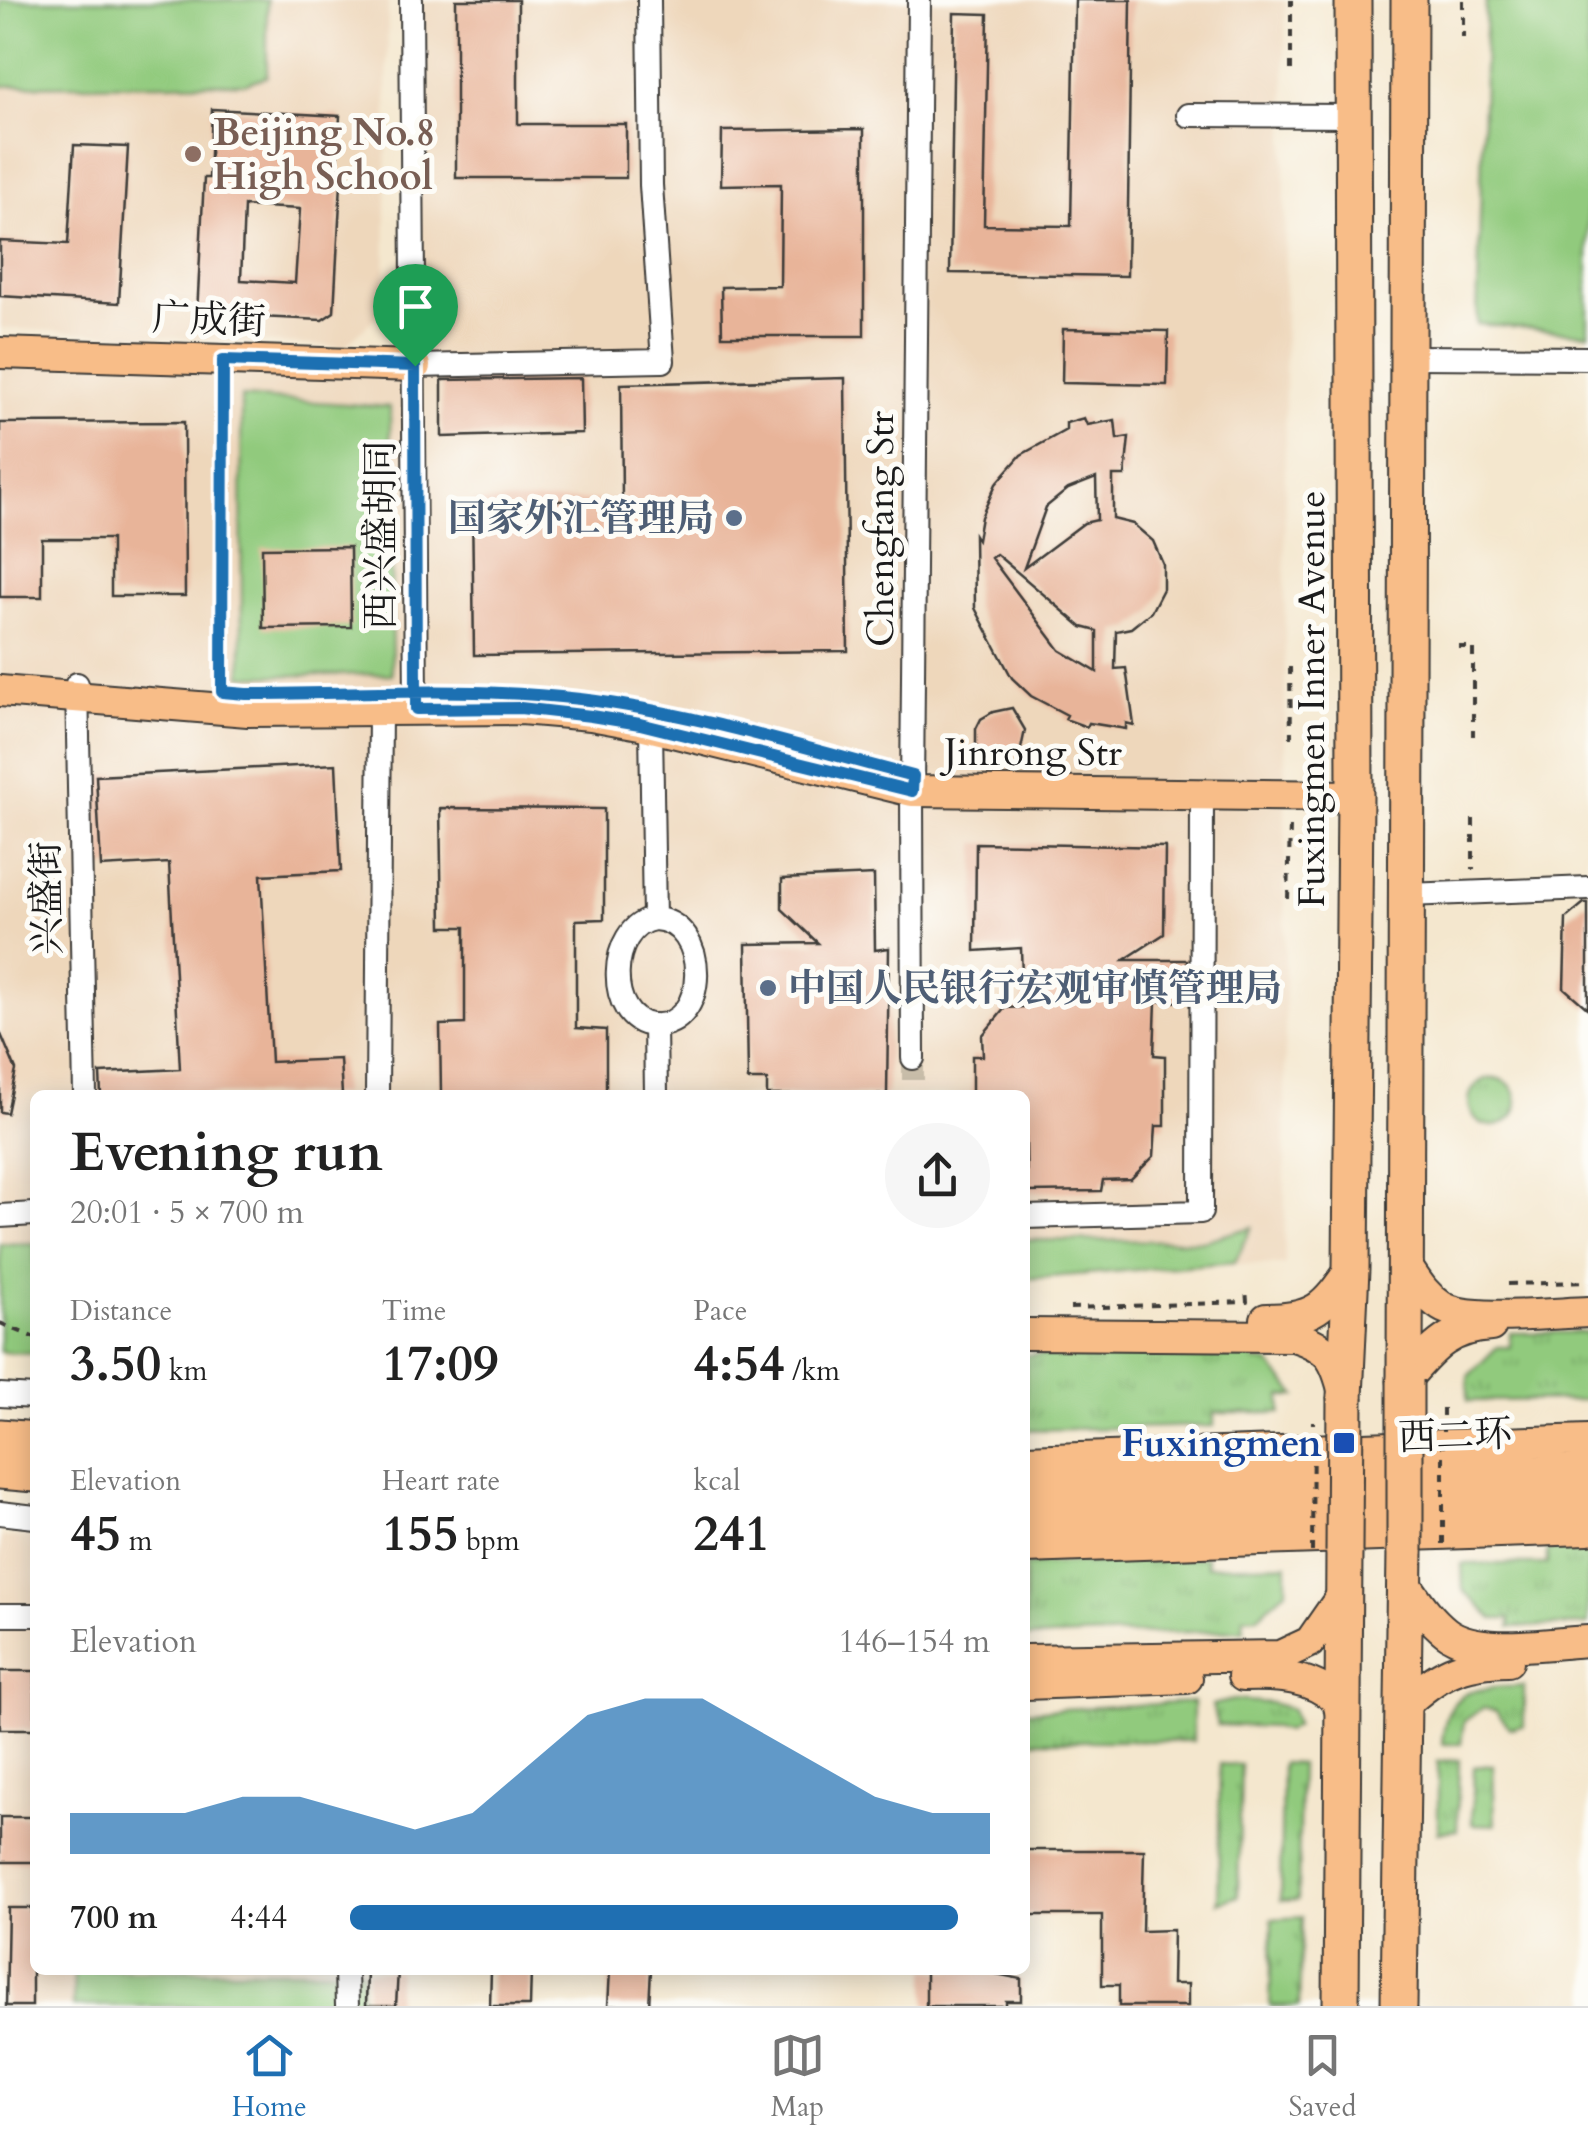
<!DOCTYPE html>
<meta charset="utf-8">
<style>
body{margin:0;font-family:Cardo,"Noto Serif SC",serif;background:#f6f6f6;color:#222;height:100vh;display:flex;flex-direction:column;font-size:38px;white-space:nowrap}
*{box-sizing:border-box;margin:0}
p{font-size:32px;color:#767676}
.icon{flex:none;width:55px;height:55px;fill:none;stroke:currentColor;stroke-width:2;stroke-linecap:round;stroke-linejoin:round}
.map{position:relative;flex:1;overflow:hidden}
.details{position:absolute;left:30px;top:1090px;width:1000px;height:885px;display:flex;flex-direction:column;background:#fff;border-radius:15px;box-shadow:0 5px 25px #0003}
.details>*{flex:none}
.pin{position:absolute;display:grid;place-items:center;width:85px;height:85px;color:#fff;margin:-102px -42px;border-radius:50% 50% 50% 0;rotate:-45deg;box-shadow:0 0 10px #0007}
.pin .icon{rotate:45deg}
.round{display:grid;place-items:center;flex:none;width:105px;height:105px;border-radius:52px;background:#f6f6f6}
.head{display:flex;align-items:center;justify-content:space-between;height:170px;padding:0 40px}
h1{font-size:55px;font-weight:700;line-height:75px}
.stats{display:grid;grid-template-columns:repeat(3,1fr);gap:15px;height:170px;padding:10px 40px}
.stats div{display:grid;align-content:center}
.stats b{font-size:50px;font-weight:700}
.stats small{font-size:28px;font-weight:400}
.stats p{font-size:28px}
.chart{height:280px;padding:20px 40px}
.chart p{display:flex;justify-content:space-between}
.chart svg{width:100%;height:180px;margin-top:10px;fill:#1f6fb2;opacity:.7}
ul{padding:0 40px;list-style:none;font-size:32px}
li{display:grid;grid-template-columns:160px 120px 1fr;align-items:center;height:75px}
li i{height:25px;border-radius:12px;background:#1f6fb2}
.dock{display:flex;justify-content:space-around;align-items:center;height:140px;border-top:2px solid #e0e0e0;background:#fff;font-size:28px;color:#767676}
.dock a{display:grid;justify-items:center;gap:5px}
.dock .current{color:#1f6fb2}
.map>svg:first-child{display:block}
</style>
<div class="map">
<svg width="1588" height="2006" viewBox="0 0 1588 2006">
<defs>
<pattern id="grass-tufts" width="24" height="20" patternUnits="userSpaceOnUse" patternTransform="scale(2.5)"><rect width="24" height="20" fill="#91ca7d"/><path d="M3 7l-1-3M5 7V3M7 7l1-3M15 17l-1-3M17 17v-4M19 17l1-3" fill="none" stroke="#7cad6b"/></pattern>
</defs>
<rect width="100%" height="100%" fill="#fdfcf7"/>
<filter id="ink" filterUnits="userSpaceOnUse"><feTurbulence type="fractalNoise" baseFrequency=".01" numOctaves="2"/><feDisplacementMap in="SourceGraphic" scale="20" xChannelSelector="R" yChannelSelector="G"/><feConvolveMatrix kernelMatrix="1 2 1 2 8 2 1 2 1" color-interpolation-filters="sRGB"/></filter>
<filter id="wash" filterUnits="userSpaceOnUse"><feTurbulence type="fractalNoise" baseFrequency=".0048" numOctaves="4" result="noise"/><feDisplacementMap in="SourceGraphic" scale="40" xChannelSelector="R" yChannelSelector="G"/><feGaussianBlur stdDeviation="2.25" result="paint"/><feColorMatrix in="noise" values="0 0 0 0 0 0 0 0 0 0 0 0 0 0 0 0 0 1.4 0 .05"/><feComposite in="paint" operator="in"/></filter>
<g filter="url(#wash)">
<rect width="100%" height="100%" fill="#f4e7ce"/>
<path fill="#eed7bb" d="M0 0H388L385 308 344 347 0 328Z
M411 0H1285V1265L1025 1260V1095H35V1244L0 1243V353L414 365Z
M0 1537H35V1970H72V2006H0Z"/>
<path fill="url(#grass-tufts)" stroke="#56734c" stroke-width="2.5" d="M1469 1102a24 24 0 1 1 48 0a24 24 0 1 1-48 0Z
M1588 1332V1400L1468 1401V1376L1497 1347H1510V1333Z
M1254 1353V1361L1268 1362 1297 1396H1282L1281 1413H1214V1426L1025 1430V1355Z
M1588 1549V1625L1510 1627V1619H1493L1463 1590 1462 1564H1547V1550Z
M1206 1557 1207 1566 1287 1564V1589L1258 1616 1243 1617 1244 1630 1025 1638V1565Z
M1524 1686V1726L1510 1728 1496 1711 1483 1708 1464 1721 1461 1744H1442C1446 1685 1474 1689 1524 1686Z
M1233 1700 1271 1703 1292 1709 1296 1725 1286 1731 1274 1727 1217 1725 1212 1705Z
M1193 1702V1741H1025V1711Z
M1459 1760 1457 1830 1438 1832V1761Z
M1282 1763 1300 1764 1298 1900 1280 1901Z
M1220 1764 1241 1765 1238 1896 1218 1903Z
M1493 1765 1495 1825 1472 1824 1474 1767Z
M1302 1917 1299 2006H1270L1272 1919Z"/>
<path fill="#91ca7d" stroke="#56734c" stroke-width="2.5" d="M0 0H267V76L247 83 0 86Z
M1486 0H1588V334L1477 324Z
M241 397 390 407 392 674 242 676Z
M1252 1227 1235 1262 1025 1279V1240L1203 1241Z
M35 1243V1353L0 1352V1244Z
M74 1970H362L361 2006H73Z"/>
<g id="blocks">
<path fill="#e8b499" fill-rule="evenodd" d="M456 0H518V124H626V178H456Z
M1075 0H1131L1127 276 950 273 954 13 988 14 984 225 1071 226Z
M212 109 340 116 336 183H341L334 312 322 320 197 314 204 178H209ZM244 206 300 209 295 283 241 280Z
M864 129V336H722L721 287 780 286 781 184 721 185 722 131Z
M74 145 128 147 119 303 0 296V241L68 244Z
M1063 329 1168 331 1167 385 1062 383Z
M581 378 582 433 442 437V380Z
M845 378 848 651 474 655 472 502 622 500 621 384Z
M1084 418 1087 425 1115 420 1117 439 1129 437 1125 476H1113V519L1133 524 1153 541 1163 564V589L1151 612 1131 628 1116 631 1115 669 1126 668 1134 725 1126 723V729L1089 723 1087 727 1065 719 1067 715 1031 696 1012 678 975 608 974 535 977 540 981 517 996 484 1021 455 1066 430V423ZM1096 478 1097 520 1084 523 1024 568 1046 507 1068 489ZM996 554 1082 627 1097 631V672L1060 650 991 558Z
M184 422 185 596H111V539H42V597H0V423Z
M350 547 351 627 263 628 262 548Z
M1012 708 1025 730 1021 749 1006 760H976V729L981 719 993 712Z
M336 764 341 871 261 875 271 1062 340 1059 342 1095H101L100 1073 180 1069 169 863 101 867 96 776Z
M440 808 604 809V919L576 920V1028L606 1030V1095H441L440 1025 465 1024V927H442Z
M976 843 1165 847 1164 934 1124 960H1187L1186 1002 1156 1001 1154 1055 1165 1056V1126H1156L1154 1156 1131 1179 1103 1180 1101 1191 1027 1192 1025 1095H972V1056H983L982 1036 1005 1008 1023 1007 1021 948 975 951Z
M874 875 875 950 889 948 887 1095H767V1080H748L746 944 818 943 782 909V879Z
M1584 903H1588V1009L1564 988 1566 918Z
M0 1032 16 1070 7 1113 0 1112Z
M0 1671H35V1729H0Z
M0 1817H35V1862H0Z
M1025 1850H1144L1142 1931 1173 1930 1172 1984H1188V2006H1119V1985H1102V1915H1025Z
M8 1908H32V2006H6Z
M367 1970H398L396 2006H366Z
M491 1970H531L530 2006H490Z
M610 1970H651L649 2006H608Z
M926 1970H977L1021 1979V2001H1006V2006H926Z"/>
</g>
</g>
<g filter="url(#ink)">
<use href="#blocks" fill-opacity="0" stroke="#3c3a37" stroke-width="2.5"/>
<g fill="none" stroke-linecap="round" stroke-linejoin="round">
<path stroke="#c9beaa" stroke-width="22" stroke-dasharray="22 11" stroke-linecap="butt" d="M913 1058V1095"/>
<defs>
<path id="minor" d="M411 0 416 709
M1188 115 1353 116
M1409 357 1588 358
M415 366 663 361 651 185 649 0
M77 684 85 1095
M651 727 654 919C607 926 605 1021 652 1025 710 1030 711 921 654 919
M1407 895 1588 888
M655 1025 656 1095
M913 1058 912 791 919 0
M377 1095 380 710
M0 1216 35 1214
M1025 1217 1201 1212 1202 793
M0 1395 35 1397
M0 1513 35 1517
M0 1615H35
M346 1970 347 2006"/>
<path id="major" d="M0 353 415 366
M0 691 248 711 521 709 591 715 640 724 912 791 1355 796
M1405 1264C1416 1280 1424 1295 1441 1306 1467 1323 1554 1313 1588 1312
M1266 1319C1315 1319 1324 1308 1351 1269
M1025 1334 1294 1336C1330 1348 1335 1358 1344 1393
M1405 1380C1432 1349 1448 1328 1491 1326
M1025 1460 1588 1440
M1025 1548 1588 1529
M1405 1583C1417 1600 1429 1619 1446 1632 1477 1656 1550 1643 1588 1641
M1025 1660 1280 1656 1310 1642 1344 1593
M1243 1676C1278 1675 1310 1676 1337 1700L1344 1722
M1025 1684 1187 1678
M1404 1705C1439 1673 1460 1662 1508 1661"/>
<path id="highway" d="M1405 1380 1409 0
M1345 1397 1351 1269 1355 796 1353 0
M0 1437 35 1440
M0 1471 35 1474
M1025 1490 1588 1472
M1025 1518 1588 1506
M1341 2006 1344 1552
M1399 2006 1405 1551"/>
</defs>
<use href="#minor" stroke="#3c3a37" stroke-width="26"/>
<use href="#major" stroke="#3c3a37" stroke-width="34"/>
<use href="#highway" stroke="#3c3a37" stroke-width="39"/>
<path stroke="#3c3a37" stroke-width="4" stroke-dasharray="8 8" stroke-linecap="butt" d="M1463 0V37
M1291 70V0
M1459 647H1473V736
M1290 667 1291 738
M222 685 223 385
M1473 819V870
M1288 899 1290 826
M1508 1284 1588 1282
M1070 1308 1247 1302 1246 1289
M0 1323 35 1338"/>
<use href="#minor" stroke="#fff" stroke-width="22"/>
<use href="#major" stroke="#f8bd88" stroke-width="30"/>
<use href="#highway" stroke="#f8bd88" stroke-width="35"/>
<defs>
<path id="highway-bridge" d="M1405 1380V1551
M1344 1552 1345 1397"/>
</defs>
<use href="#highway-bridge" stroke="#3c3a37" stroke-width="39" stroke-linecap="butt"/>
<path stroke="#3c3a37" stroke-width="4" stroke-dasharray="8 8" stroke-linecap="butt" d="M1443 1544V1403
M1312 1552 1313 1421"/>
<use href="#highway-bridge" stroke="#f8bd88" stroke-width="35"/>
</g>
</g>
<g fill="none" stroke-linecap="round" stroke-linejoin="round" filter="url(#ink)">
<defs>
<path id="route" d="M415 366 416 694V709L520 708 591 716 640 724 912 791 913 776C803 748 692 712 580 699 470 686 356 694 246 694L222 692 223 360 415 366"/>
</defs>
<use href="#route" stroke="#fff" stroke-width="20"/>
<use href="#route" stroke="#1f6fb2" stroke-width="12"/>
</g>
<circle fill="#8d6e63" stroke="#fdfcf7" stroke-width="4" cx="193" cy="154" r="10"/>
<g fill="#5c6f8a" stroke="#fdfcf7" stroke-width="4">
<circle cx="734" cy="518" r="10"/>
<circle cx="768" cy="988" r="10"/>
</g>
<rect fill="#1a4fb4" stroke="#fdfcf7" stroke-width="4" x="1332" y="1431" width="24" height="24" rx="5"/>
<g text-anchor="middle" stroke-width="10" stroke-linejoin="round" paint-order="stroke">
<g font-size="38" font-weight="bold" fill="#785e54" stroke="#fdfcf7" text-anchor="start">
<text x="213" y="145">Beijing No.8<tspan x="213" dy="44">High School</tspan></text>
</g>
<g font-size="38" fill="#1c1c1c" stroke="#fdfcf7">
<text transform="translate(209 319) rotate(2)" y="13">广成街</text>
<text transform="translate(880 529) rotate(-90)" y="13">Chengfang Str</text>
<text transform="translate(380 535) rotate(-90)" y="13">西兴盛胡同</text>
<text transform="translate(1311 699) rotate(-90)" y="13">Fuxingmen Inner Avenue</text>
<text x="1033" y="765">Jinrong Str</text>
<text transform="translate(46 898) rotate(-91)" y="13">兴盛街</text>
<text transform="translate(1455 1435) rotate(-2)" y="13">西二环</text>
</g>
<g font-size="38" font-weight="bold" fill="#4e5e75" stroke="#fdfcf7" text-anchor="end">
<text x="714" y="531">国家外汇管理局</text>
<text x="788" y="1001" text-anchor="start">中国人民银行宏观审慎管理局</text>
</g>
<g font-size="38" font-weight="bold" fill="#164399" stroke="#fdfcf7" text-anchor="end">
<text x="1322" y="1456">Fuxingmen</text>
</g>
</g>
</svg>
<div class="pin" style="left:415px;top:366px;background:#1e9e55"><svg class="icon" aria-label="arrive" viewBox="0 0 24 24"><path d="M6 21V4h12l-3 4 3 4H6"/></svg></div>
<section class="details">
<div class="head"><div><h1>Evening run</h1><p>20:01 · 5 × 700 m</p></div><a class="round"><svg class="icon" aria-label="share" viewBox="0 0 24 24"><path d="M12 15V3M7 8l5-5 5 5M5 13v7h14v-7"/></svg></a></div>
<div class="stats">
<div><p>Distance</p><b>3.50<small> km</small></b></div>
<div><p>Time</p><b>17:09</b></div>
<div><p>Pace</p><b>4:54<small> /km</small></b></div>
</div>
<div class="stats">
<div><p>Elevation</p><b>45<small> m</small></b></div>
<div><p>Heart rate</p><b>155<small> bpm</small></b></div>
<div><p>kcal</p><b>241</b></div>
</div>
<div class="chart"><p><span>Elevation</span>146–154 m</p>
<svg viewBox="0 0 160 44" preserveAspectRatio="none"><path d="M0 44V34L10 34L20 34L30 30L40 30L50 34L60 38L70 34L80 22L90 10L100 6L110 6L120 14L130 22L140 30L150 34L160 34V44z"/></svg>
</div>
<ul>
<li><b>700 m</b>4:44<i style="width:95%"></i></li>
</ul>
</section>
</div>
<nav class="dock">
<a class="current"><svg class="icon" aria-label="home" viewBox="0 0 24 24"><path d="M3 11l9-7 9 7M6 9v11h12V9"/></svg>Home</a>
<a><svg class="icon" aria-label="map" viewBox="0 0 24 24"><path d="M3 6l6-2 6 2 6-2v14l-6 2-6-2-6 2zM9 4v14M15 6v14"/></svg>Map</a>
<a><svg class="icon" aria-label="saved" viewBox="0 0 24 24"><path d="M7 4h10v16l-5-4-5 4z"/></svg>Saved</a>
</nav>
